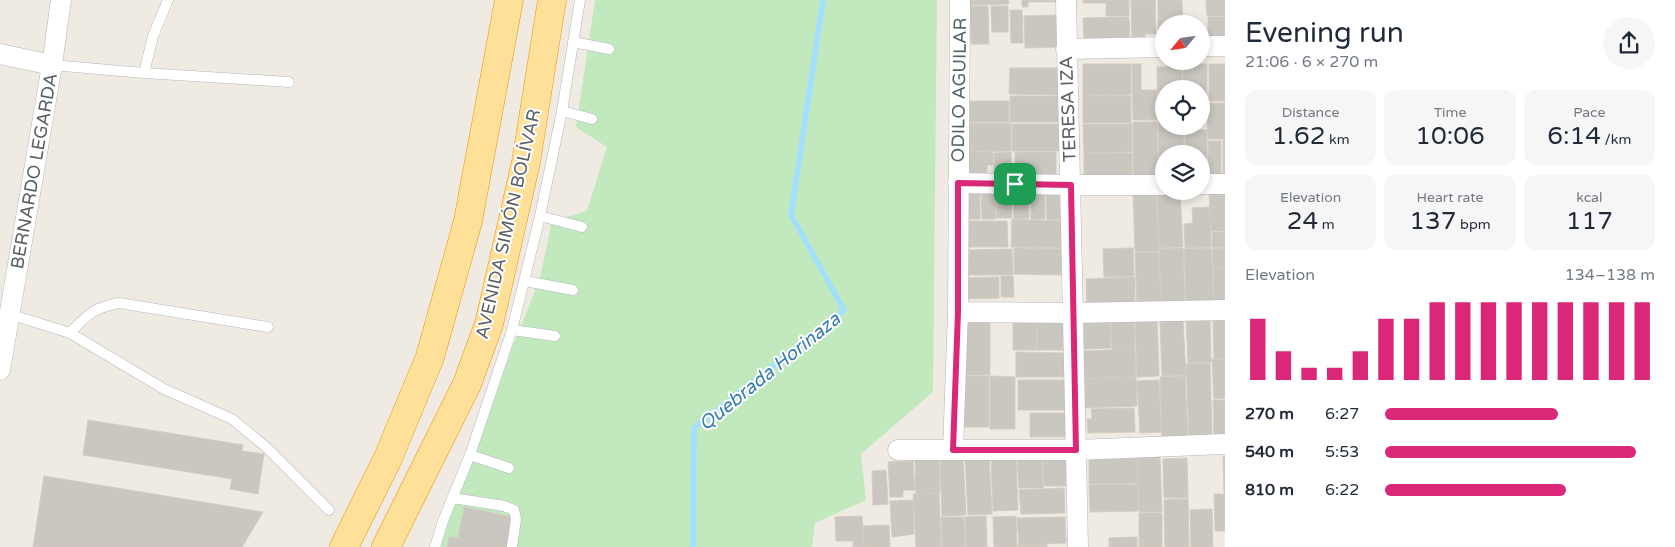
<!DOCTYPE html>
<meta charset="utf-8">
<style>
body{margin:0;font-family:"Varela Round",sans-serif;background:#f6f6f7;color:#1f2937;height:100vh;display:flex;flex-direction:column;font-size:19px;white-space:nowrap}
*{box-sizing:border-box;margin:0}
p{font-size:16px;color:#747a83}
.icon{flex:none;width:28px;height:28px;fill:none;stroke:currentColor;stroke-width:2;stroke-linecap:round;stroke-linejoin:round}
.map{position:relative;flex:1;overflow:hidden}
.details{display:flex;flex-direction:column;background:#fff;width:450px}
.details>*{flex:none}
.needle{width:32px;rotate:241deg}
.buttons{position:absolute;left:1155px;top:15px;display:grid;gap:10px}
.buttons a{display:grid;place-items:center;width:55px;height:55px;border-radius:50%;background:#fff;box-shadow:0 2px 8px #0003;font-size:25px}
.pin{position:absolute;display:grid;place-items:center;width:42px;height:42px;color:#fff;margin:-21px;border-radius:10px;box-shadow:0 2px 8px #0006}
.round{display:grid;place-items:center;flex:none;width:52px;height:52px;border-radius:26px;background:#f6f6f7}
.head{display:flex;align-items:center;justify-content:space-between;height:85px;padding:0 20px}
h1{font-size:28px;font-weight:600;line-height:38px}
.figures{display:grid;grid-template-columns:repeat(3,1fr);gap:8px;height:85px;padding:5px 20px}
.figures div{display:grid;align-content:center;border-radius:12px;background:#f6f6f7;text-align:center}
.figures b{font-size:25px;font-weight:600}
.figures small{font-size:14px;font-weight:400}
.figures p{font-size:14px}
.chart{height:140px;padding:10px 20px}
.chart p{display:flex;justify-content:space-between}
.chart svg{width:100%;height:90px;margin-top:5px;stroke:#db2777;stroke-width:6}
ul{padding:0 20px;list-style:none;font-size:16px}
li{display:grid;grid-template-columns:80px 60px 1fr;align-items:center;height:38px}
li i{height:12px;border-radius:6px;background:#db2777}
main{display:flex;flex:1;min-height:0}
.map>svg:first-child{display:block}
</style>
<main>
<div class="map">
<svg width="1225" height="547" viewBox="0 0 1225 547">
<rect width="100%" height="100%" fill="#efebe3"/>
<path fill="#c2e8be" d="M595 0H937L933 392 861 454 866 500 815 523 812 547H434L540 278 552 221 587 211 607 147 576 127Z"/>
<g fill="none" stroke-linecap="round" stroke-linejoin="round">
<path stroke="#a3dfff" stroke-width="5.5" d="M693 547 694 428 844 310 791 215 823 0"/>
</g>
<path fill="#cac6c0" stroke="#d4ccc1" d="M970 0H1008L1009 4 970 5Z
M1022 0H1058V2H1028V7H1022Z
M1083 0H1129V16H1106V3H1083Z
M1131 0H1155L1156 34H1145V43H1132Z
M1158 0H1182L1183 24H1164V41H1158Z
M1206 0H1225V16H1207Z
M970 6H988L989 44H971Z
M991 6H1008V32H992Z
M1010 10H1022L1023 43H1011Z
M1060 15V47L1025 48 1024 16Z
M1129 17 1130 43 1084 44 1083 18Z
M1208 17H1225V40L1208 41Z
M1083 64H1131V95L1083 96Z
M1132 64H1141V90H1157V120H1133Z
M1183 64H1207V97H1201V89H1183Z
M1209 64H1225V101H1209Z
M1157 67H1182V89H1164V119H1158Z
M1010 68H1061V95L1009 94Z
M1010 96H1059V122H1010Z
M1083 96H1131V123H1083Z
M965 101H1009V122H965Z
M1207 103H1225V139H1208Z
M1158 121H1164V126H1184V154H1164V173H1159Z
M1133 122H1157L1158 179H1133Z
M962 123H1011V151L963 152Z
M1012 124H1058L1059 151H1012Z
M1083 124H1132V152L1084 153Z
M1185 130H1207V175H1201V154H1185Z
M1223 140H1225V178H1223Z
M1208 141H1221V179H1209Z
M961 152H993V165H987V179H962Z
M1011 152 1012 177H994V153Z
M1015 152H1056V181H1015Z
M1084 153H1132V181H1084Z
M960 187H980V219H961Z
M981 188H995L996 219H982Z
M996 189H1011L1012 218H997Z
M1157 190 1180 191 1183 247 1159 248Z
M1013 191H1029V218L1014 219Z
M1045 191V219H1031V192Z
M1133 191H1156L1159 251 1135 252Z
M1062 192V220H1047L1046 193Z
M1209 192H1225V231H1211Z
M1210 207 1211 247 1185 248 1184 224 1193 223 1192 208Z
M1012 219 1063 221 1062 248 1011 247Z
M964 221H1007L1008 247H964Z
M1212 232H1225V247L1212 248Z
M1014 248 1062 249 1061 275 1014 274Z
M1133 248 1134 276 1104 277 1103 249Z
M1183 248 1185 303 1161 304 1159 249Z
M1211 248 1214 302 1186 303 1184 249Z
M1225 248V268L1213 269 1212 249Z
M1012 249 1013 275H965L964 250Z
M1159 252 1161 304 1137 305 1135 253Z
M1225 268V302H1214L1213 269Z
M1001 276H1013L1014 297H1001Z
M999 277V298L964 299V278Z
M1135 277V304L1087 306 1086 279Z
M1134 317 1135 349 1112 350 1111 318Z
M1157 317 1159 376 1137 377 1135 318Z
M964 319H990V375H964Z
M1013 319H1037V350H1013Z
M1037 319 1064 320V350H1037Z
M1210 319 1211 362 1188 363 1186 320Z
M1110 320 1111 348 1084 349 1083 321Z
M1183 320 1186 375 1162 376 1160 321Z
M1225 320V359H1214L1213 321Z
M1135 349 1136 377 1083 379 1082 351Z
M1016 352 1064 353V377H1016Z
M1212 359H1225V398L1214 399Z
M1210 363 1212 436H1189L1186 364Z
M964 376H989V427H964Z
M990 376 1015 377V429H990Z
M1185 376 1188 436 1162 437 1160 377Z
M1136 377 1137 406 1084 408 1083 379Z
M1018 380H1067V410H1018Z
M1159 380 1161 432 1140 433 1137 381Z
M1213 400H1225V434L1214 435Z
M1134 408 1135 432 1088 433 1087 419H1092L1091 409Z
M1030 413H1068V437H1030Z
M88 420 243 445 242 451 264 454 258 494 230 489 232 479 83 455Z
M989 456 992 514 968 515 965 457Z
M1137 456H1160L1162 512H1139Z
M1223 456H1225V493H1224Z
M1016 457 1018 510 993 511 991 458Z
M1066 457 1067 486H1044L1043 458Z
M1042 458 1043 488H1019L1017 459Z
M1137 458 1138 483 1089 484V459Z
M1187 458 1188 498H1164L1163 459Z
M939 459 940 493 916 494 915 460Z
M940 459H963L966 515 942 516Z
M913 461 915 490H903V497H890L888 462Z
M886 470 888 504 873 505 872 471Z
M44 476 263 512 242 547H33Z
M1138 484V511L1090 512 1089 485Z
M1064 488 1065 513 1021 514 1019 490Z
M939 493 941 547H916L913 494Z
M1214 494H1225V531H1215Z
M1188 499 1189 547H1165L1164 500Z
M913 500 914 534 892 537 890 501Z
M464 507 512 517 506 547H447L449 537 458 538Z
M1212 509 1213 547H1191L1190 510Z
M1139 513H1162V547H1139Z
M862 516 864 547H853V541H836L835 517Z
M986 516 987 547H966L965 517Z
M1016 516 1017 547H994L993 517Z
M941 517H964L965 547H942Z
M1065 517 1066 543 1019 545 1017 518Z
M889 525 890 547H864L863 526Z
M1137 537V547H1109V538Z
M1047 544V547H1018V545Z"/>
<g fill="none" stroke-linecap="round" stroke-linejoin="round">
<defs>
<path id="service" d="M573 42 609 49
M52 65 144 73 289 82
M144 73 153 36 168 0
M562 111 592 119
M540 216 582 227
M525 281 573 290
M9 314 70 333 164 389 232 419 266 447 329 510
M512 330 555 336
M70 333C88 314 93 308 119 303L268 327
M470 455 509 468
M453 498 504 506 514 510 516 519 512 547
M435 547 443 521 470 455 512 330 540 216 562 111 580 0"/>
<path id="minor" d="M1066 0 1078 547
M1201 46H1225
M1066 49 1164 47
M0 54 52 65
M958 183 1071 185H1164
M1201 184H1225
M958 312 1074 313 1225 310
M0 370 52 65 61 0
M898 450H1077L1225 444
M953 450 958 312 960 0"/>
<path id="trunk" d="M344 547 388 458 430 357 468 221 509 0
M386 547 467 384 489 324 526 162 552 0"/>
</defs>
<use href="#service" stroke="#b4b7bb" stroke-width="11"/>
<use href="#minor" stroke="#b4b7bb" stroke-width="21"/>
<use href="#trunk" stroke="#f29000" stroke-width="29"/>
<use href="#service" stroke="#fff" stroke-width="10"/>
<use href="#minor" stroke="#fff" stroke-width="20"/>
<use href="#trunk" stroke="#ffe099" stroke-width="28"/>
</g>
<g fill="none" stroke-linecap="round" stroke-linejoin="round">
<defs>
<path id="route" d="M958 183 1071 185 1076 450H953L958 312Z"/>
</defs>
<use href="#route" stroke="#fff" stroke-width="10"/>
<use href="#route" stroke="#db2777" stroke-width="6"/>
</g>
<g text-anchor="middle" stroke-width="4" stroke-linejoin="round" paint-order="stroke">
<g font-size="18" fill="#5b6065" stroke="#fff">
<text transform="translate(959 90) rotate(-89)" y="6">ODILO AGUILAR</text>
<text transform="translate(1068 109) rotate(-92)" y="6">TERESA IZA</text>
<text transform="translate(34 171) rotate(-80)" y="6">BERNARDO LEGARDA</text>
<text transform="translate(508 224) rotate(-77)" y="6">AVENIDA SIMÓN BOLÍVAR</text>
</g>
<g font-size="19" font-style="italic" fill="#367caf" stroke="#fff">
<text transform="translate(769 371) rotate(-39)" y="7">Quebrada Horinaza</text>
</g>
</g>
</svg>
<div class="buttons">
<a><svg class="needle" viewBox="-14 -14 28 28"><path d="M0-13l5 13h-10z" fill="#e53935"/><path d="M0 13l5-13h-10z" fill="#747a83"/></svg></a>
<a><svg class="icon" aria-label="locate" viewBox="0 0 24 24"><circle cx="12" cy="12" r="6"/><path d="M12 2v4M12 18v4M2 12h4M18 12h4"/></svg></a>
<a><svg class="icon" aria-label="layers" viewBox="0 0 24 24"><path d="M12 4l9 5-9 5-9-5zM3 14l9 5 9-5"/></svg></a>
</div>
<div class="pin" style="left:1015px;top:184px;background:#1e9e55"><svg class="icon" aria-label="arrive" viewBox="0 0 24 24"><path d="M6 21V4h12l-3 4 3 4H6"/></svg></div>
</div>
<section class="details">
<div class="head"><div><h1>Evening run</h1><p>21:06 · 6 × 270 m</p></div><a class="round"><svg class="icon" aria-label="share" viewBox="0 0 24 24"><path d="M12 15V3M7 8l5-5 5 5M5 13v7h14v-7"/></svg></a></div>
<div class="figures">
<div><p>Distance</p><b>1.62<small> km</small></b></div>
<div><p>Time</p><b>10:06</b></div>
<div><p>Pace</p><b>6:14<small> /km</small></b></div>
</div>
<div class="figures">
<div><p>Elevation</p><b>24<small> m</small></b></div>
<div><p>Heart rate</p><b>137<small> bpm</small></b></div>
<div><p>kcal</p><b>117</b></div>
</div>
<div class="chart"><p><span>Elevation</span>134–138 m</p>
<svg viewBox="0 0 160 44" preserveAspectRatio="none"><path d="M5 44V14M15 44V30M25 44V38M35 44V38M45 44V30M55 44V14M65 44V14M75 44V6M85 44V6M95 44V6M105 44V6M115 44V6M125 44V6M135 44V6M145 44V6M155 44V6"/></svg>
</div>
<ul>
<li><b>270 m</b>6:27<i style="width:64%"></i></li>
<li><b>540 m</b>5:53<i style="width:93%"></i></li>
<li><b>810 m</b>6:22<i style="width:67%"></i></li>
</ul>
</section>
</main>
